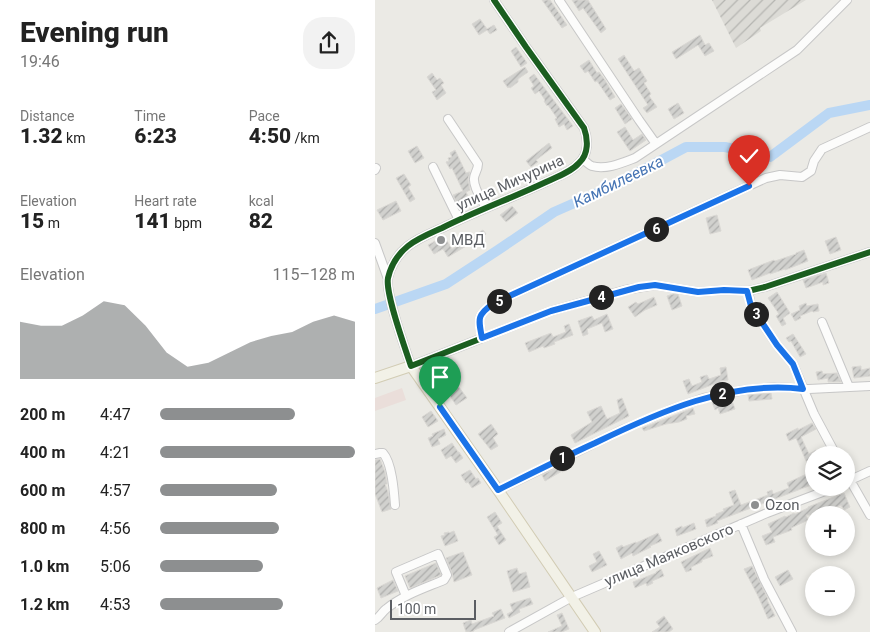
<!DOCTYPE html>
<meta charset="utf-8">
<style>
body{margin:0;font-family:Roboto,sans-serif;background:#f2f2f2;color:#222;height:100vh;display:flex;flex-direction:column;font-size:19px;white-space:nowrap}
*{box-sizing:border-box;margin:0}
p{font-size:16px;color:#767676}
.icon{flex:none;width:28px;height:28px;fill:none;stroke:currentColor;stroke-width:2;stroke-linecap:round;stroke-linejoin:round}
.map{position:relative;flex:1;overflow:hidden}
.sheet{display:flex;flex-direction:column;background:#fff;width:375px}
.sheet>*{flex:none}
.fabs{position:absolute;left:430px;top:446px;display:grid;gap:10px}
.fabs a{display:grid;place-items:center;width:50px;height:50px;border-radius:50%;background:#fff;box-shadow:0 2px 8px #0003;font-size:25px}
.scale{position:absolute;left:15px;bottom:12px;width:86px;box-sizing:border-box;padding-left:5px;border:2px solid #5b5e63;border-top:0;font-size:14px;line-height:18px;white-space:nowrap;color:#5b5e63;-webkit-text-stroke:4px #fff;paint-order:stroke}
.pin{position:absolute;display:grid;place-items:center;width:42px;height:42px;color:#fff;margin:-51px -21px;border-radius:50% 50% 50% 0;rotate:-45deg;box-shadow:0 0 5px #0007}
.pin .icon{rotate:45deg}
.km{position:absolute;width:25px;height:25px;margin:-12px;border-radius:50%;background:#222;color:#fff;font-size:14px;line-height:25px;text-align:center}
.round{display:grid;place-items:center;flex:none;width:52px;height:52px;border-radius:20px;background:#f2f2f2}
.overview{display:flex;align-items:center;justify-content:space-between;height:85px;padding:0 20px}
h1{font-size:28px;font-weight:800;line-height:38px}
.stats{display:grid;grid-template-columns:repeat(3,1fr);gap:8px;height:85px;padding:5px 20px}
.stats div{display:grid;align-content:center}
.stats b{font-size:21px;font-weight:800}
.stats small{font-size:14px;font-weight:400}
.stats p{font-size:14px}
.chart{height:140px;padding:10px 20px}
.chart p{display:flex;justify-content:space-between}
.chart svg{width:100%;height:90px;margin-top:5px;fill:#8d8f90;opacity:.7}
ul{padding:0 20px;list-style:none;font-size:16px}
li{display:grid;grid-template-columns:80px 60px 1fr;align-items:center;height:38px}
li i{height:12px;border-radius:6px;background:#8d8f90}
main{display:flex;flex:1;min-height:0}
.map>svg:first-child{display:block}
</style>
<main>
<section class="sheet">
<div class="overview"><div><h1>Evening run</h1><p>19:46</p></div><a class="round"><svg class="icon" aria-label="share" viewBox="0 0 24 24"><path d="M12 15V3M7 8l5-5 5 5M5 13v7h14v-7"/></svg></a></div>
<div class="stats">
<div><p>Distance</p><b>1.32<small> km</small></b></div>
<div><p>Time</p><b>6:23</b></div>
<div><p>Pace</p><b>4:50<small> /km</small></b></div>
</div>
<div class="stats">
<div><p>Elevation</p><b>15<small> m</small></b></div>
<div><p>Heart rate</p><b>141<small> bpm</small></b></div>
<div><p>kcal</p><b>82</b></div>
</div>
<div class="chart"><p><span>Elevation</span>115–128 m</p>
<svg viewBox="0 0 160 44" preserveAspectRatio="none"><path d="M0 44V16L10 18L20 18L30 13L40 6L50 8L60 18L70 31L80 38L90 36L100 31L110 26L120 23L130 21L140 16L150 13L160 16V44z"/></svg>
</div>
<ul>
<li><b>200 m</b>4:47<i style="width:69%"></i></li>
<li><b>400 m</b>4:21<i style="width:100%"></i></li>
<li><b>600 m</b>4:57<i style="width:60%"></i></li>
<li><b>800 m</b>4:56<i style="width:61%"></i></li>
<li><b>1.0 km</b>5:06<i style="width:53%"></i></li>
<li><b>1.2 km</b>4:53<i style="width:63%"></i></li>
</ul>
</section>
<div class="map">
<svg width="495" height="632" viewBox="0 0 495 632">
<defs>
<pattern id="industrial-furrows" width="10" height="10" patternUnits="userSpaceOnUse" patternTransform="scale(1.25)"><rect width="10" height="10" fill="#dcdbd6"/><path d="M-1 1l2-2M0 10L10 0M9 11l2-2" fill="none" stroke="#b5b5b1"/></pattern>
<pattern id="building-hatch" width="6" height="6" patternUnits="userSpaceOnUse" patternTransform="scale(1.25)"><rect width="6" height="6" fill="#d1d1ce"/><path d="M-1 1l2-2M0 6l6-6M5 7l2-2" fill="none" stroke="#adadab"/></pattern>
</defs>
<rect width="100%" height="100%" fill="#ebeae5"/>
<path fill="url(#industrial-furrows)" d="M337 0H431L385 28 386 31 361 48Z"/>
<path fill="#eadeda" d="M27 388 31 400 0 411V398Z"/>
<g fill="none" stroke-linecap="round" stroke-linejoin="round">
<path stroke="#bad7f4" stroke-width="10" d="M0 309 71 284 123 250 179 212 238 186 311 147H350L395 157 454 113 495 105"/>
</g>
<path fill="url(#building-hatch)" stroke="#dad8d4" d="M167 0H175L192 25 187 28Z
M197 0H213L231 29 226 33 208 8 204 11Z
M105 19 112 29 119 25 122 30 115 34 112 30 104 35 97 24Z
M325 35 330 45 334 43 339 51 330 56 323 45 301 59 297 52Z
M141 47 152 63 146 67 136 51Z
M249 55 259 71 264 68 272 81 269 83 276 94 274 96 282 107 272 113 268 108 273 105 243 59Z
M214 60 222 73 224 72 230 80 240 97 235 100 222 81 220 82 213 71 210 73 205 66Z
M150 67 153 72 143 79V82L135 88 134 87 133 88 128 81Z
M57 73 62 80 65 78 69 83 66 85 71 93 62 100 57 92 61 90 52 77Z
M159 74 198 126 192 130 189 124 184 127 180 119 182 118 173 105 172 106 169 101 170 100 164 91 160 94 156 88 159 86 154 78Z
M303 103 309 113 299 119 293 109Z
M246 104 257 119 250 124 240 108Z
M250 127 258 140 267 134 271 140 255 151 242 132Z
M174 143 177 148 161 160 163 162 156 167 151 161Z
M42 146 49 158 40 163 33 151Z
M80 150 91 173 94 172H95L93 179 95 190 91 192 95 200 83 206 78 195 88 191 77 168 75 169 71 162 74 161 73 158 77 157 75 153Z
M29 174 36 185 33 187 40 199 35 202 21 178Z
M21 201 26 211 8 220 2 210Z
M137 206 143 213 131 222 125 215Z
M342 215 346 231 335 234 331 218Z
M108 230 111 234 73 257 68 249 59 254 53 245 69 236 77 249Z
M461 237 466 250 455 254 450 241Z
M429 250 433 261 410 270V269L395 274V273L377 280 373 270 399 260 400 261 421 254V253Z
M451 273 454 283 448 285V282L431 288 428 280Z
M402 292 415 313 408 318 411 324 407 326 401 316 404 314 393 298Z
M298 294H303L307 306 297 310 292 296Z
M279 297 282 305 270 310 260 317 253 307 261 302 263 304Z
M431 303 432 306 443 304 444 311 438 312 437 311 425 316 426 318 420 321 416 314 425 310 424 306Z
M232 314 238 329 230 332 227 323 212 329 213 334 208 336 203 321 217 316 219 320Z
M194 324 198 335 179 342 180 344 169 348 168 346 154 352 150 343 176 333 178 337 191 332 189 326Z
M418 334 431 354 425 357 416 341 414 342 411 338Z
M486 366V370L495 368V376L479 378 477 367Z
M351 367 353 380 345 381V382L339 385V384L313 394 308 381 314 379 317 386 327 382 325 377 332 375 334 379 346 375 345 368Z
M72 371 92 398 81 405 67 384 70 381 66 375Z
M447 371 448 374 462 373 466 382H453V378L443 380 441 372Z
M396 393 397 399 374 401 373 395Z
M247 398 254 416 200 443 196 435 217 422 212 412 226 406 232 419 245 413 242 400Z
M356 398 360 409 345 414 343 408 340 410 337 402Z
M318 408 320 414 311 416 312 419 304 422 291 424 269 431 267 428Z
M56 411 63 421 53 427 47 417Z
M437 423 441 429 426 437 434 454 441 450 444 455H439V484L342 521 343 523 332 527 330 520 341 516V514L349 511 348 509 359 505 354 492 360 490 366 505 393 495 392 492 397 490 398 494 414 488 412 483 436 472 421 438 414 441 411 434 423 428V430Z
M116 424 123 434 118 438 123 446 116 450 103 434Z
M69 429 71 435 63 439 65 444 57 447 53 438 58 436 57 434Z
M77 443 83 452H84L88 458 81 463 76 456 71 459 66 450Z
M5 459 10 472 12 484H10L13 492 16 509 7 512 0 494V460Z
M189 464 192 470 187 472V471L170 481 167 475Z
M95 470 101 479 103 478 106 483 97 488 93 482 91 483 86 475Z
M469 493 475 507 469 510 466 505 441 515H431L433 520 416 528 417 530 398 537 400 542 391 545 387 536 397 532 393 524 410 516 411 517 419 513 420 514 433 508V507Z
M120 512 127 523 122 526 131 540 124 545 119 537 123 535 112 517Z
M319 523 321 529 302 536 300 529 307 526V528Z
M79 531 83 541 70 546 66 536 70 535 69 533 74 532V533Z
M283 533 287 541 275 546 276 547 258 556 257 553 246 559 241 548 247 545 248 547 261 542V543Z
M335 548 338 556 327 560V562L316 567 317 570 311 572 306 562Z
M224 551 232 565 217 572 214 566 222 562 218 554Z
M88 552 97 575 79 582 77 573 71 558Z
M61 563 66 575 35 588 30 576Z
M377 566 393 599 392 600 400 616 393 619 383 596 369 569Z
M142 568 144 574 151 572 155 587 138 592 132 571Z
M286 569 289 576 277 581 278 583 272 586 271 583 260 588 258 582 281 573V572Z
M413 570 418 579 405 586 400 577Z
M18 580 23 591 6 598 2 588Z
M155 598 158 604 144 609 145 612 134 618 132 614 138 611 135 604Z
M126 609 130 618 99 630V631L96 632H91L88 623 96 620 97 624 119 616 117 613Z
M187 613 194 629 187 632H173L187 626 182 615Z
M289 616 298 629 294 632H277L285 627 281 622Z"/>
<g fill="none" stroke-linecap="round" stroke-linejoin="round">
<defs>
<path id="minor" d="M119 0 151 47 209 128C213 139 214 154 204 163 196 172 182 177 171 182 137 198 101 211 67 228 56 233 43 238 33 246 23 254 16 265 13 278 10 293 30 348 36 366L176 311 250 290 280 285 323 292 349 290 373 291 390 287 495 252
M184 0 264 120 281 144
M73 119 103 164C103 171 98 175 99 180 99 189 107 200 111 208
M208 159C211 162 214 165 217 166 231 170 247 163 260 158L422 50 472 0
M58 167 84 220
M0 170 1 168
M0 243 13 279
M373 291 376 306 381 314 402 345 418 364 439 414 461 455
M447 322 474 387
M107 337C103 318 102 315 119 303L391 178 405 175 427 177 436 171 439 161 447 149 495 127
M0 454 5 453H8C17 463 19 491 20 505
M471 473 495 515
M471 482 495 471
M123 490 249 429 297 409 329 398 369 390 400 387 434 389 495 386
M366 524 389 579 417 632
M0 620C5 617 7 612 11 609 28 595 50 588 69 580L72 575 63 554 21 572 31 596
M134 632 197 597 392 513 458 488"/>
<path id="major" d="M0 378 36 366 123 490 220 632"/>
</defs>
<use href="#minor" stroke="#c7c7c7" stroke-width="10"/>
<use href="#major" stroke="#d2ccb4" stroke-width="12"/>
<use href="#minor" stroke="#fcfcfb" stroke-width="8"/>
<use href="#major" stroke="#f2f1e7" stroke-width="10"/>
<defs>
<path id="cycleway" d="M119 0 151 47 209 128C213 139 214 154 204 163 196 172 182 177 171 182 137 198 101 211 67 228 56 233 43 238 33 246 23 254 16 265 13 278 10 293 30 348 36 366L176 311 250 290 280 285 323 292 349 290 373 291 390 287 495 252"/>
</defs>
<use href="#cycleway" stroke="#fff" stroke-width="9"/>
<use href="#cycleway" stroke="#1b5e20" stroke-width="6"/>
</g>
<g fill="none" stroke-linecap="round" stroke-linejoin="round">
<defs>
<path id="route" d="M65 407 123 490C155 474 187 458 220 443 284 412 355 380 428 389L418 364 402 345 376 306 372 291 349 290 323 292 280 285 264 287 176 311 107 338C103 318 102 315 119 303L374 186"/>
</defs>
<use href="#route" stroke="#fff" stroke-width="10"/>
<use href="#route" stroke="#1a73e8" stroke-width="6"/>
</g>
<g fill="#8d8f90" stroke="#fff" stroke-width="2">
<circle cx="66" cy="240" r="5"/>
<circle cx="380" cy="505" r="5"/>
</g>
<g text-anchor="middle" stroke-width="4" stroke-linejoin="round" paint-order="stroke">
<g font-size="15" fill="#5b5e63" stroke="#fff">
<text transform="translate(135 183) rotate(-24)" y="5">улица Мичурина</text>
<text transform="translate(294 555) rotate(-23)" y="5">улица Маяковского</text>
</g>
<g font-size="15" fill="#5b5e63" stroke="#fff" text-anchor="start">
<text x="76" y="245">МВД</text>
<text x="390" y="510">Ozon</text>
</g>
<g font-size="16" font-style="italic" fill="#4574b4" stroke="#fff">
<text transform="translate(243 181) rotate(-26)" y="6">Камбилеевка</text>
</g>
</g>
</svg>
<div class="fabs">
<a><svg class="icon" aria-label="layers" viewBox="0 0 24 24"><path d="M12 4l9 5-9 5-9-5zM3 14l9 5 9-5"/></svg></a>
<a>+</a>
<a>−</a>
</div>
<div class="scale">100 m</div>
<div class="pin" style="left:65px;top:407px;background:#1e9e55"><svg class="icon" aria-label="arrive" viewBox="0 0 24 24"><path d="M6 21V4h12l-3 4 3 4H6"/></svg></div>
<div class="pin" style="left:374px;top:186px;background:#d93025"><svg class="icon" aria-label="check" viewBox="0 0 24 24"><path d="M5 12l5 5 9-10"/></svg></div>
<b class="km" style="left:187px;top:458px">1</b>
<b class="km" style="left:347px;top:394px">2</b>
<b class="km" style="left:381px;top:314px">3</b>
<b class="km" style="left:226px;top:297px">4</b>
<b class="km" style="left:124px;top:301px">5</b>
<b class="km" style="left:281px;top:229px">6</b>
</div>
</main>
